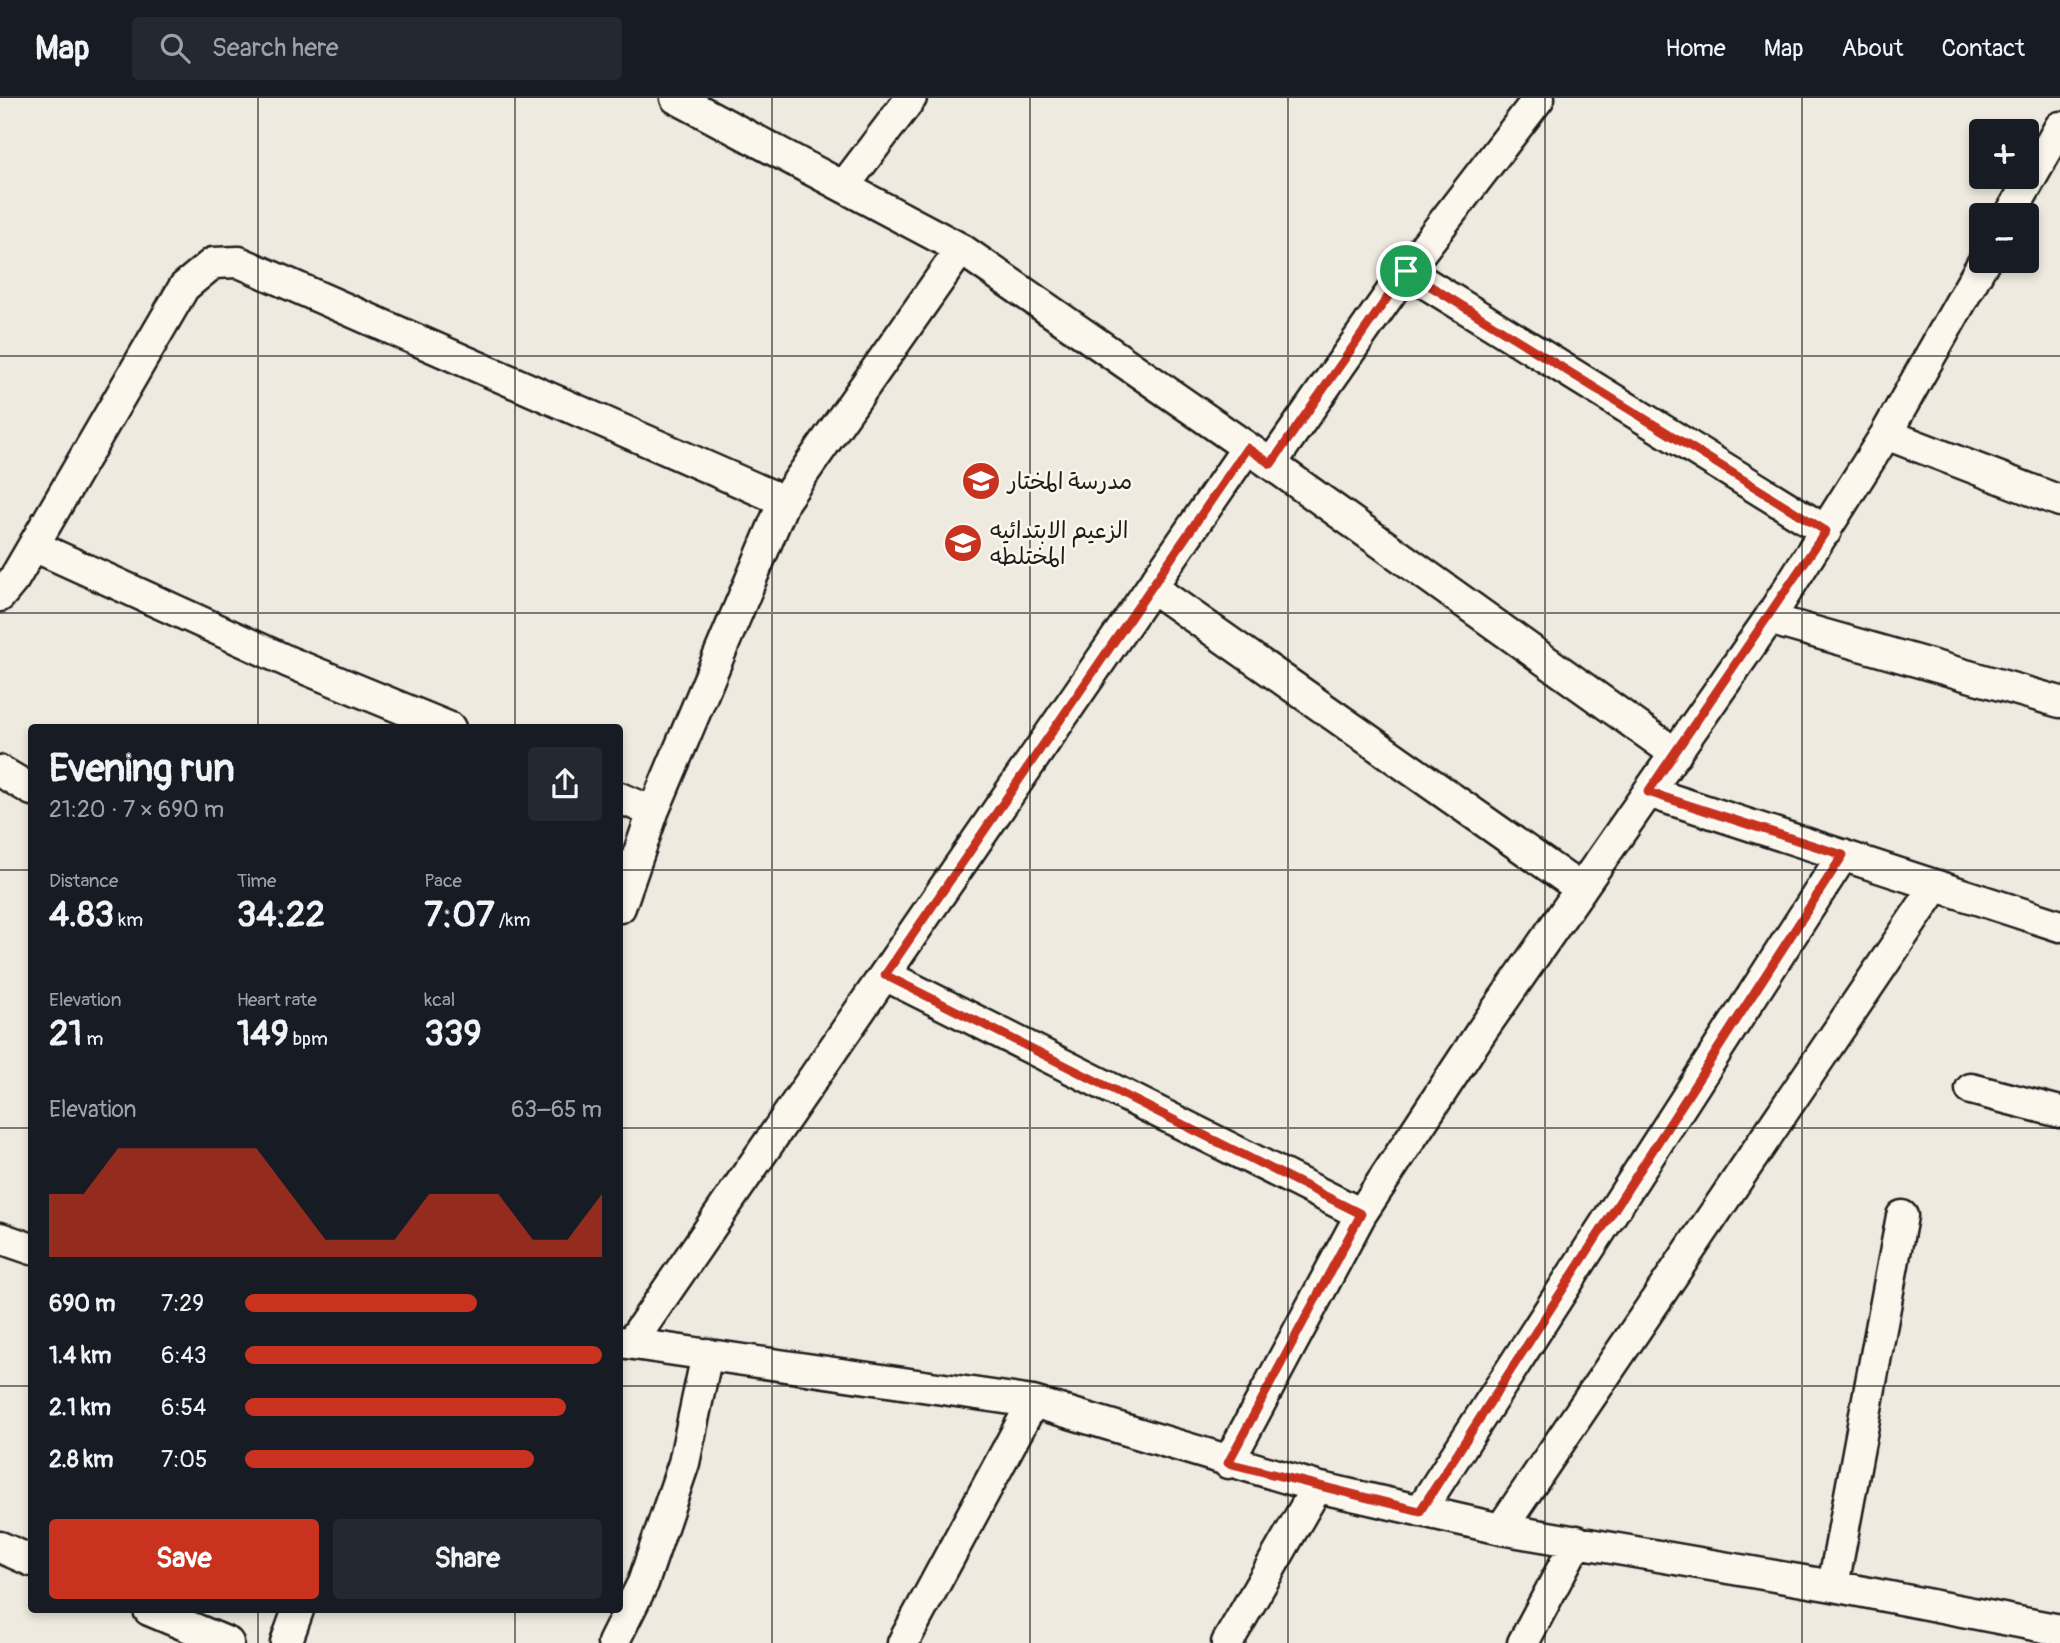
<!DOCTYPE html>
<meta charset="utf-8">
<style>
body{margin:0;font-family:Pangolin,"Playpen Sans Arabic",sans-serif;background:#242831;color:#f1f3f6;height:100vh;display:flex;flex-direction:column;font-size:26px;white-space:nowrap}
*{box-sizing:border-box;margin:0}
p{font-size:23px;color:#9ea1a6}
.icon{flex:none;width:38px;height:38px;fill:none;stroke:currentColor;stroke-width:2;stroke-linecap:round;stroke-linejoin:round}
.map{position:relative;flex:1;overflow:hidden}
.side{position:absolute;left:28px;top:626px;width:595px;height:889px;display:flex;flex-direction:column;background:#171b24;border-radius:7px;box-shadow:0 4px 10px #0003}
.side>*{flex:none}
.tools{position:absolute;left:1969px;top:21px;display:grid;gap:14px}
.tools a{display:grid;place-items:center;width:70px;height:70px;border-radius:7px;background:#171b24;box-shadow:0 4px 10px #0003;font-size:35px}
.pin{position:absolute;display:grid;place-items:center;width:60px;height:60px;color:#fff;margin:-30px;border:4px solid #fff;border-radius:50%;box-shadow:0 2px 7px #0007}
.round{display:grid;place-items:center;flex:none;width:74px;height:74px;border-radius:7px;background:#242831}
.headline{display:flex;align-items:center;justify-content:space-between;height:119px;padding:0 21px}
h1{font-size:38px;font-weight:700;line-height:52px}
.metrics{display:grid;grid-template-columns:repeat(3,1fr);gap:10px;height:119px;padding:7px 21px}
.metrics div{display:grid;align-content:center}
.metrics b{font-size:35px;font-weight:700}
.metrics small{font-size:19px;font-weight:400}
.metrics p{font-size:19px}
.chart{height:196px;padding:14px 21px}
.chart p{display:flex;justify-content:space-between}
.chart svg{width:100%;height:126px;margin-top:7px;fill:#c8321e;opacity:.7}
.action{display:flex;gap:14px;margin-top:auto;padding:14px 21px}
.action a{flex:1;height:80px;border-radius:7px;background:#c8321e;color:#fff;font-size:28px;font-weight:700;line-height:80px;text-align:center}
.action a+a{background:#242831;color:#f1f3f6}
ul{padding:0 21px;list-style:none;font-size:23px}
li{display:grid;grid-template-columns:112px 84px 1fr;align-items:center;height:52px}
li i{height:18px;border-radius:9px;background:#c8321e}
header{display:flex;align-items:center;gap:42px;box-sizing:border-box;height:98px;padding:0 35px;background:#171b24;border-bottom:2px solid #363941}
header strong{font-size:33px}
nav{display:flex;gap:38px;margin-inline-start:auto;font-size:24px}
.search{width:490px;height:63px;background:#242831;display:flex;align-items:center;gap:18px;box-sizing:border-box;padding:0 24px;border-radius:7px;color:#9ea1a6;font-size:26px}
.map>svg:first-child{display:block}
</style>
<header>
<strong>Map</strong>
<div class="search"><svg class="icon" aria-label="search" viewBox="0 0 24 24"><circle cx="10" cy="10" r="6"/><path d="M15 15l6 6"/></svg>Search here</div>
<nav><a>Home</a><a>Map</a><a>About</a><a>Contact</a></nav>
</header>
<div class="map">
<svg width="2060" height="1545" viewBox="0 0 2060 1545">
<rect width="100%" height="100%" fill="#eeeadf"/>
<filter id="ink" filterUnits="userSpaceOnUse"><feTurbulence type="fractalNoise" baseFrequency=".0143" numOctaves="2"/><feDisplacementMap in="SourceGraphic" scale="14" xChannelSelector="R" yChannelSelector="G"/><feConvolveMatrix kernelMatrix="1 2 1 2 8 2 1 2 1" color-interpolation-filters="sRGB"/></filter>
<g filter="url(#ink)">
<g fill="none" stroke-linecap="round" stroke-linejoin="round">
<defs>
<path id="minor" d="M676 0 961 151 1271 366 1676 656
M844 88 911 0
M2010 117 2060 29
M1406 173 1539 0
M1886 336 2060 403
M1271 366 1406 173 1826 433
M34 448 289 564 450 630
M1151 489 1581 791
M0 498 14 481 184 189 213 165 239 164 784 403
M1769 521 2060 604
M0 673 32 692
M1648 694 2060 828
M620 700 653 714
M620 809 653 714 784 403 961 151
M885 877 1361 1116
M1971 991 2060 1014
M0 1140 32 1151
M620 1244 1033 1304 1317 1389 1501 1431 1833 1488 2060 1532
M631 1245 1247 350
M1228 1365 1361 1116 1481 934 1769 521 1886 336 1984 163
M1420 1413 1843 757
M1501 1431 1936 788
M0 1449 32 1463
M1833 1488 1902 1118
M149 1512 228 1545
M286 1545 298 1512
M613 1545 643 1485 684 1365 707 1256
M903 1545 1033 1304
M1227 1545 1317 1389
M1523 1545 1577 1443"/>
</defs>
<use href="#minor" stroke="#1c1c1c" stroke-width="35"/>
<use href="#minor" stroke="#fbf7ec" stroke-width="30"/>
</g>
</g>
<g fill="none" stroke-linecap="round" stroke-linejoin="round" filter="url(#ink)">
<defs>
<path id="route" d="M1406 173 1826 433 1648 694 1843 757 1420 1413 1228 1365 1361 1116 885 877 1247 350 1271 366Z"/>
</defs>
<use href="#route" stroke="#fff" stroke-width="14"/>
<use href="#route" stroke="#c8321e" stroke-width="9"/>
</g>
<path fill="none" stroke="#1c1c1c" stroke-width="2" stroke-opacity="0.55" d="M258 0V630M515 0V630M772 0V1545M1030 0V1545M1288 0V1545M1545 0V1545M1802 0V1545M0 258H2060M0 515H2060M0 772H32M620 772H2060M0 1030H32M620 1030H2060M0 1288H32M620 1288H2060M258 1512V1545M515 1512V1545"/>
<defs>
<symbol id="school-disc" viewBox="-11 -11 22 22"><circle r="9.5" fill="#c8321e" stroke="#fbf7ec"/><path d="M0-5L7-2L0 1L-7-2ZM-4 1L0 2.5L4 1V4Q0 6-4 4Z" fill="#fff"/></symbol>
</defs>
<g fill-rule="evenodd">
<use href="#school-disc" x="959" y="361" width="44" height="44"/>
<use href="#school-disc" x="941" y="423" width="44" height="44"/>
</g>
<g text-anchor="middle" stroke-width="5" stroke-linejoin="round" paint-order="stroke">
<g font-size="23" fill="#1c1c1c" stroke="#fbf7ec" text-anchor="start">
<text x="1008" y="391">مدرسة المختار</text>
<text x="990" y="440">الزعيم الابتدائيه<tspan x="990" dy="26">المختلطه</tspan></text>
</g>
</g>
</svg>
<div class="tools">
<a>+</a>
<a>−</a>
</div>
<div class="pin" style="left:1406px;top:173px;background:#1e9e55"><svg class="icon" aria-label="arrive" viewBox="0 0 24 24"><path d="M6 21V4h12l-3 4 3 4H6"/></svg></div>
<section class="side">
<div class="headline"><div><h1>Evening run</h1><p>21:20 · 7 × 690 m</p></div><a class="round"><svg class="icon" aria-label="share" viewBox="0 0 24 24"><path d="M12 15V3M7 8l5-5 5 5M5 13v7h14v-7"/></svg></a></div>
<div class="metrics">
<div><p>Distance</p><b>4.83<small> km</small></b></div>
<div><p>Time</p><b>34:22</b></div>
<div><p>Pace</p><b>7:07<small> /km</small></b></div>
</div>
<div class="metrics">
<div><p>Elevation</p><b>21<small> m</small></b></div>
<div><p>Heart rate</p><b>149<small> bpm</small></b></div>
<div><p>kcal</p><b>339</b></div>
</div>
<div class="chart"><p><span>Elevation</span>63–65 m</p>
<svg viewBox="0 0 160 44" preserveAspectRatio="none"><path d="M0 44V22L10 22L20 6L30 6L40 6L50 6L60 6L70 22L80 38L90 38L100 38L110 22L120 22L130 22L140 38L150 38L160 22V44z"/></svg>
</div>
<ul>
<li><b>690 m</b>7:29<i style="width:65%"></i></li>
<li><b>1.4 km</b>6:43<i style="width:100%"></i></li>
<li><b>2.1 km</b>6:54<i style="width:90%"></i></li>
<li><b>2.8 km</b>7:05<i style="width:81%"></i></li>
</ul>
<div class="action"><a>Save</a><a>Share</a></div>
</section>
</div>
